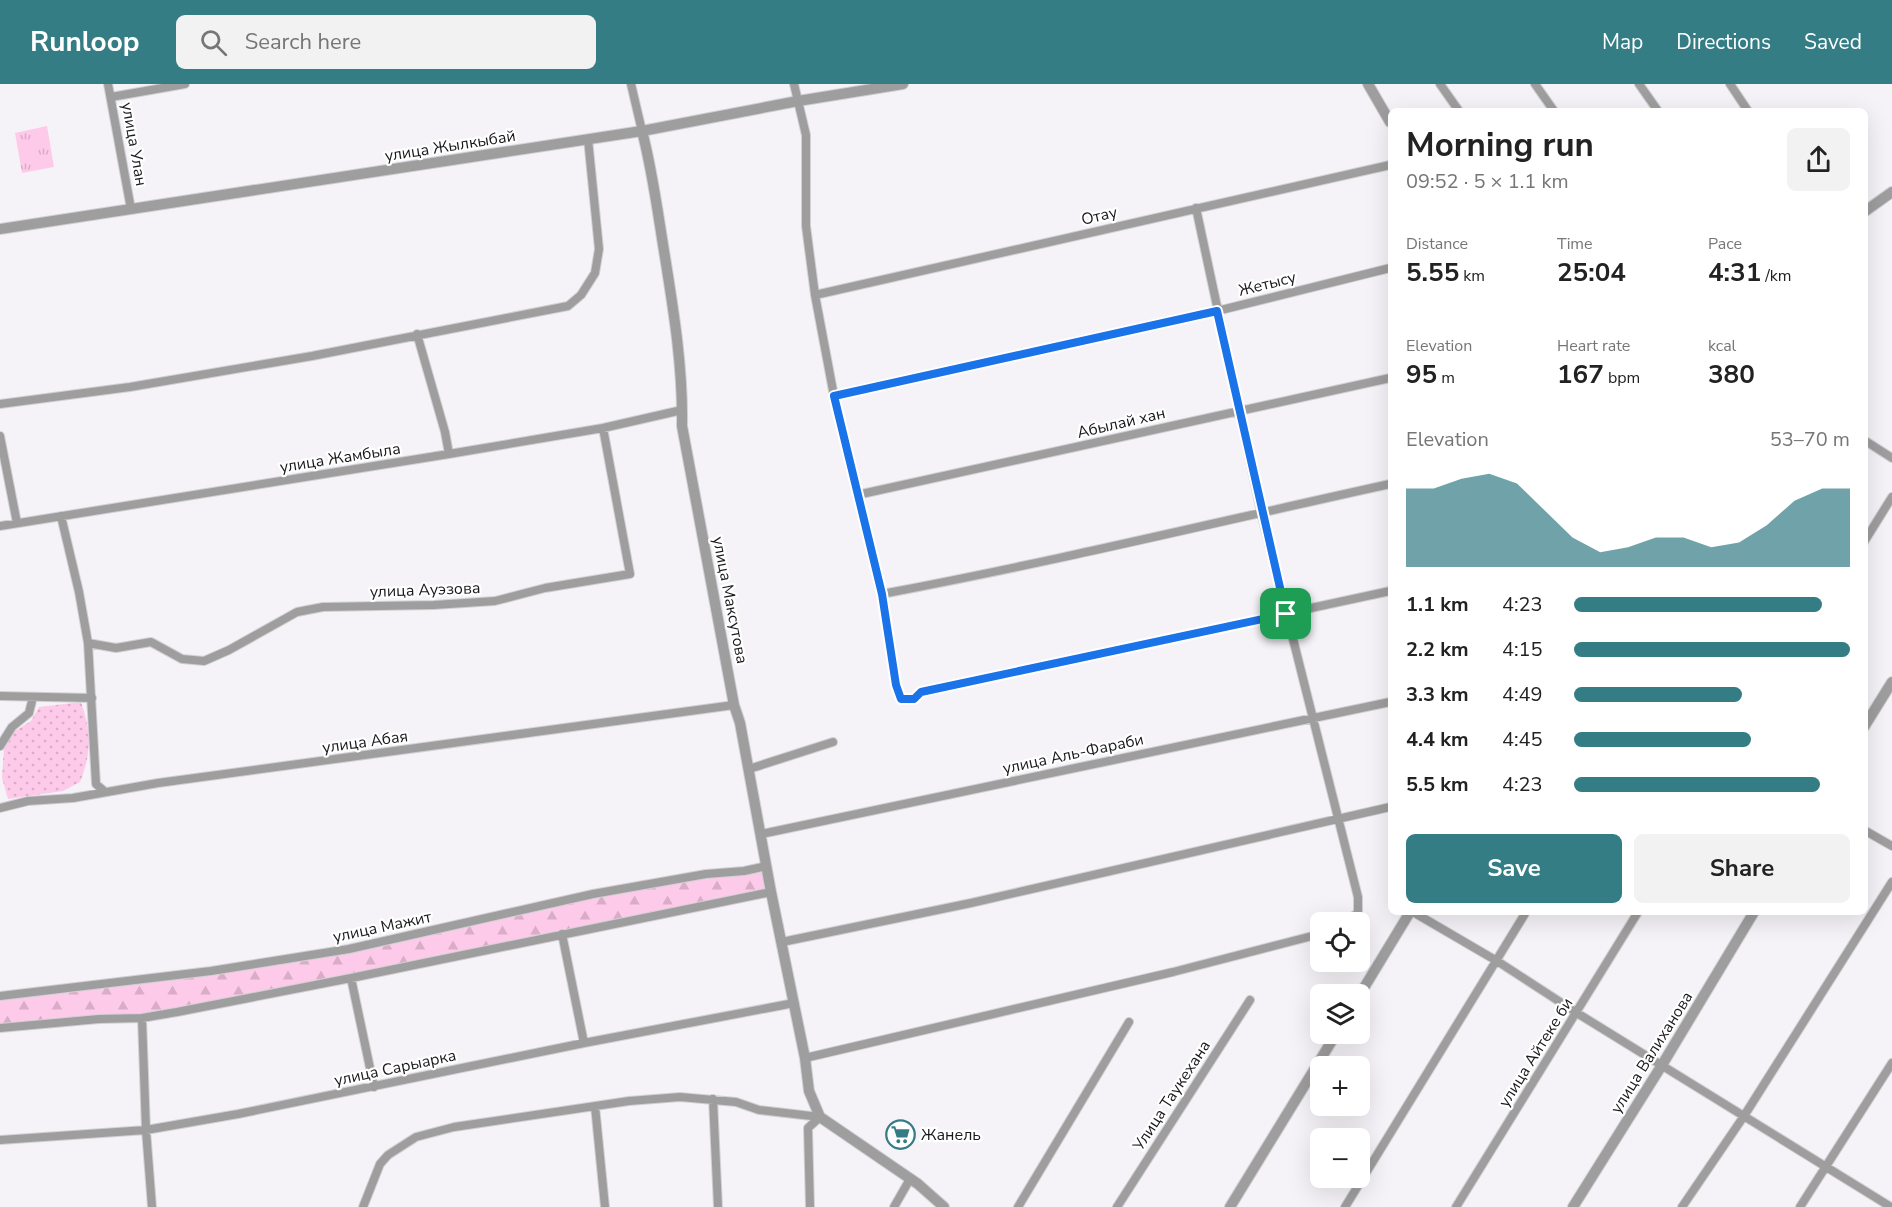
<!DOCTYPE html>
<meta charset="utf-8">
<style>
body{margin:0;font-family:"Nunito Sans",sans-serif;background:#f2f2f2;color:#222;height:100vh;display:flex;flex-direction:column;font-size:22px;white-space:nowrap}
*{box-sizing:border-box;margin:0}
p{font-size:20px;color:#767676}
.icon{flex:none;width:33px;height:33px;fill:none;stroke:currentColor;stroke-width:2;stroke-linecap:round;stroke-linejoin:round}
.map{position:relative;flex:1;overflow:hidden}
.drawer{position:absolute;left:1388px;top:24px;width:480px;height:807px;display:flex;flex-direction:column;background:#fff;border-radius:9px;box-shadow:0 6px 24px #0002}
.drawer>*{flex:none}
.tools{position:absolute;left:1310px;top:828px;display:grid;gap:12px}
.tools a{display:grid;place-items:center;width:60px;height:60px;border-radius:9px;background:#fff;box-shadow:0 6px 24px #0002;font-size:30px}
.pin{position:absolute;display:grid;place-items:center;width:51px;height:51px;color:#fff;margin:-26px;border-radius:12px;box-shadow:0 3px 9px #0006}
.round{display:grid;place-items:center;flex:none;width:63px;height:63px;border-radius:9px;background:#f2f2f2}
.summary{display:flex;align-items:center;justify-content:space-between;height:102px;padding:0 18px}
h1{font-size:33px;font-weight:700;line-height:45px}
.metrics{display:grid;grid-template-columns:repeat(3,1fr);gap:9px;height:102px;padding:6px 18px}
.metrics div{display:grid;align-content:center}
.metrics b{font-size:26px;font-weight:700}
.metrics small{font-size:16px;font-weight:400}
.metrics p{font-size:16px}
.chart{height:168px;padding:12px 18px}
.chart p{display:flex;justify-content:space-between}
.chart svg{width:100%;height:108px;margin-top:6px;fill:#357d85;opacity:.7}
.primary-button{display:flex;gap:12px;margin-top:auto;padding:12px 18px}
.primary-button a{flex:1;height:69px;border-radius:9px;background:#357d85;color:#fff;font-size:24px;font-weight:700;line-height:69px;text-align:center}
.primary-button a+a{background:#f2f2f2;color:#222}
ul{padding:0 18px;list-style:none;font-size:20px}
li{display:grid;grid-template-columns:96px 72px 1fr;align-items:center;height:45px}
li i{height:15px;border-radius:8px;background:#357d85}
header{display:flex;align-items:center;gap:36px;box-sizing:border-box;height:84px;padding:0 30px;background:#357d85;color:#fff}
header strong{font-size:28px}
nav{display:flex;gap:33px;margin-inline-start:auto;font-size:21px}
.search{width:420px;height:54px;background:#f2f2f2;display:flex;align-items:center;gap:15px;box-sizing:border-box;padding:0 21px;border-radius:9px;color:#767676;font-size:22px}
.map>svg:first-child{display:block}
</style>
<header>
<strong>Runloop</strong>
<div class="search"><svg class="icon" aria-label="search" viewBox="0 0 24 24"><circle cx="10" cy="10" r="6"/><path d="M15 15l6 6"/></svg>Search here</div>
<nav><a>Map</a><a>Directions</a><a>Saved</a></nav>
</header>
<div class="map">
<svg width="1892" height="1123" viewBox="0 0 1892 1123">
<defs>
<pattern id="grass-dots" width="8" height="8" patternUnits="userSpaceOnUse" patternTransform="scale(1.5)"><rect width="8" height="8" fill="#fecae9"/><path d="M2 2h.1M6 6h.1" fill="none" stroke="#d9adc7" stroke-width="1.8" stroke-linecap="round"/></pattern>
<pattern id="forest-firs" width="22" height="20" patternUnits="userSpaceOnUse" patternTransform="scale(1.5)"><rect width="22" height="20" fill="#fecae9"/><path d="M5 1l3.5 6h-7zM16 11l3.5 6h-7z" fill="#d9adc7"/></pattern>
<pattern id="park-tufts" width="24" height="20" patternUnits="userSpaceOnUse" patternTransform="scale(1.5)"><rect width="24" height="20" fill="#fecae9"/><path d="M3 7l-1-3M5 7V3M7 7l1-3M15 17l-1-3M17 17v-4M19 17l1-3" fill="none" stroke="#d9adc7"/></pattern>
</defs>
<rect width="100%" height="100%" fill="#f5f3f7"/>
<path fill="url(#grass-dots)" d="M81 618C91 647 92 669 80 698L63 707 8 715 2 694 4 663 12 649 31 637 39 623Z"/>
<path fill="url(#forest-firs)" d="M771 788 774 807 143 930 0 943V913L348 864 707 791Z"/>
<path fill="url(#park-tufts)" d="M47 42 54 83 22 89 15 49Z"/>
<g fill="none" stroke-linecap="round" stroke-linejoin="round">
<defs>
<path id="minor" d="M108 0 131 125
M631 0 642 47
M794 0 806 51V142L815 211 834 312 882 510 896 601 901 615H914L921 608 1390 507
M1440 0 1459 27
M1535 0 1554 27
M1639 0 1658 27
M1730 0 1748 27
M111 13 185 0
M1196 124 1261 428 1358 813V829L1344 838
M815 211 1390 81
M417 250 445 348 449 370
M834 312 1217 227 1390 184
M0 320 130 303 312 272 568 222 581 211 595 189 599 165 588 55
M0 352 17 439
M1864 356 1892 374
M857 411 1390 294
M61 432 79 508 88 559 96 700 104 707
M0 442 449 370 603 344 682 326
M1864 458 1892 413
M882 510C1053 478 1221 437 1390 400
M88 559 116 564 151 558 182 575 204 577 229 566 297 528 323 523 434 521 495 517 545 504 630 490 603 344
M0 612 92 614
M0 662 12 643 29 629 33 613
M749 685 833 658
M0 724 28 717 73 714 158 699 734 621
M1864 746 1892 762
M761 750 1390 618
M1413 828 1497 877 1577 929 1891 1123
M562 850 584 959
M782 858 971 819 1390 723
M351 894 374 1003
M0 912 211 887 349 865 593 810 706 790 744 787 767 782
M142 934 146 1046 152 1123
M0 944 99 935 142 934 177 928 351 894 771 808
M805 974 1173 888 1320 850
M713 1015 718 1123
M595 1022 605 1123
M0 1056 146 1046 238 1030 584 959 794 919
M363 1123 380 1080 388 1071 416 1053 454 1043 629 1017 680 1013 736 1018 759 1026 820 1033
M810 1123 808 1044 820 1033
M894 1123 910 1095
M1018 1123 1129 938
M1117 1123 1250 916
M1345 1123 1526 828
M1456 1123 1638 828
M1682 1123 1744 1032 1892 798
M1800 1123 1892 979"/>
<path id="tertiary" d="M1368 0 1390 38
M642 47C653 89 658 131 665 173 674 229 683 285 682 342L734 621 740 639 771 808 805 974 809 1007 820 1033 918 1100 944 1123
M1864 128 1892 108
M0 145 642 47 798 17 903 0
M1864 643 1892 598
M1359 912 1410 828
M1230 1123 1336 950
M1573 1123 1662 981 1754 828"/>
</defs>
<use href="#minor" stroke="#d2d0d4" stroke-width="10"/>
<use href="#tertiary" stroke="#d2d0d4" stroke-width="12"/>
<use href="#minor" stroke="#9f9e9f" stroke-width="8"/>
<use href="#tertiary" stroke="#9f9e9f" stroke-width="10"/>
</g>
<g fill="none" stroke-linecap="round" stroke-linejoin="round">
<defs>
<path id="route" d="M1217 227 1286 530 921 608 914 615H901L896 601 882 510 834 312Z"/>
</defs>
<use href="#route" stroke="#fff" stroke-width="12"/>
<use href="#route" stroke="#1a73e8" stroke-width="8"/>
</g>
<defs>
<symbol id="supermarket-ring" viewBox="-11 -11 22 22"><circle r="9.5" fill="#fff" stroke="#357d85" stroke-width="1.5"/><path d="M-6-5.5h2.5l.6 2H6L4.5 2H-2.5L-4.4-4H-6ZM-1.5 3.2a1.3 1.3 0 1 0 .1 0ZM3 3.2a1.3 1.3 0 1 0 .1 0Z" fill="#357d85"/></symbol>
</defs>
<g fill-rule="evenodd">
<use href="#supermarket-ring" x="884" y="1034" width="33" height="33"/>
</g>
<g text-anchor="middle" stroke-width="4.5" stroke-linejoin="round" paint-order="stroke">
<g font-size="16" fill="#19181a" stroke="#fff">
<text transform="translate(135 60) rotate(80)" y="6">улица Улан</text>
<text transform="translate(450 61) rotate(-9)" y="6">улица Жылкыбай</text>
<text transform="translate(1099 131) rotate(-13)" y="6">Отау</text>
<text transform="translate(1267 199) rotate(-14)" y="6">Жетысу</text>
<text transform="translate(1121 338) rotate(-13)" y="6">Абылай хан</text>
<text transform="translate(340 373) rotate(-9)" y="6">улица Жамбыла</text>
<text transform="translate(425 505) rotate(-2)" y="6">улица Ауэзова</text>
<text transform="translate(731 516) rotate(79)" y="6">улица Максутова</text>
<text transform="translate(365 657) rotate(-8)" y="6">улица Абая</text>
<text transform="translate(1073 669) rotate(-12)" y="6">улица Аль-Фараби</text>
<text transform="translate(382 842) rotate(-12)" y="6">улица Мажит</text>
<text transform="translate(1535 968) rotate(-58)" y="6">улица Айтеке би</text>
<text transform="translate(1651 968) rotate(-58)" y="6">улица Валиханова</text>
<text transform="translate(395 983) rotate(-12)" y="6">улица Сарыарка</text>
<text transform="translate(1171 1011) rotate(-57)" y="6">Улица Таукехана</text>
</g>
<g font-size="16" fill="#19181a" stroke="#fff" text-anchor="start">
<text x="921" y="1056">Жанель</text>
</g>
</g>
</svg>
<div class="tools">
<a><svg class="icon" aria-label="locate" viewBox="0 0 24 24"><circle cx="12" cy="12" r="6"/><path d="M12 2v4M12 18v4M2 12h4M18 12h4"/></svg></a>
<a><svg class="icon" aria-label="layers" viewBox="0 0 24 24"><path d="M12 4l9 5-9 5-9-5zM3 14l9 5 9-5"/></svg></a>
<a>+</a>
<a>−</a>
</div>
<div class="pin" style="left:1286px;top:530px;background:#1e9e55"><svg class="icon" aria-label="arrive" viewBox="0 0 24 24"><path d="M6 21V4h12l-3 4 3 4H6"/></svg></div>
<section class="drawer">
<div class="summary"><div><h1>Morning run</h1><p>09:52 · 5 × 1.1 km</p></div><a class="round"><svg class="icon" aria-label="share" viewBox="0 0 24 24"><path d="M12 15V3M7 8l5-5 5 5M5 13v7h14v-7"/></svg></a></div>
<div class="metrics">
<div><p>Distance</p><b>5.55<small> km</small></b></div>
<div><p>Time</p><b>25:04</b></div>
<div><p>Pace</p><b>4:31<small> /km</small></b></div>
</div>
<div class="metrics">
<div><p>Elevation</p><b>95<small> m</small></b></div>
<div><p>Heart rate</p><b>167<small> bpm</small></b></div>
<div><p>kcal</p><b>380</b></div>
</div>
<div class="chart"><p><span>Elevation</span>53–70 m</p>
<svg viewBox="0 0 160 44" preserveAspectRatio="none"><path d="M0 44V12L10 12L20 8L30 6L40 10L50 21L60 32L70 38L80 36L90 32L100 32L110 36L120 34L130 27L140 17L150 12L160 12V44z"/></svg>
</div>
<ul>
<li><b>1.1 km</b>4:23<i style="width:90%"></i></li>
<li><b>2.2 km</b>4:15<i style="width:100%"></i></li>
<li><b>3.3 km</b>4:49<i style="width:61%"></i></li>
<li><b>4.4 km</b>4:45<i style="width:64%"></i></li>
<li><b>5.5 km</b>4:23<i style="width:89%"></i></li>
</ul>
<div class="primary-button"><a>Save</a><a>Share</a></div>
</section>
</div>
